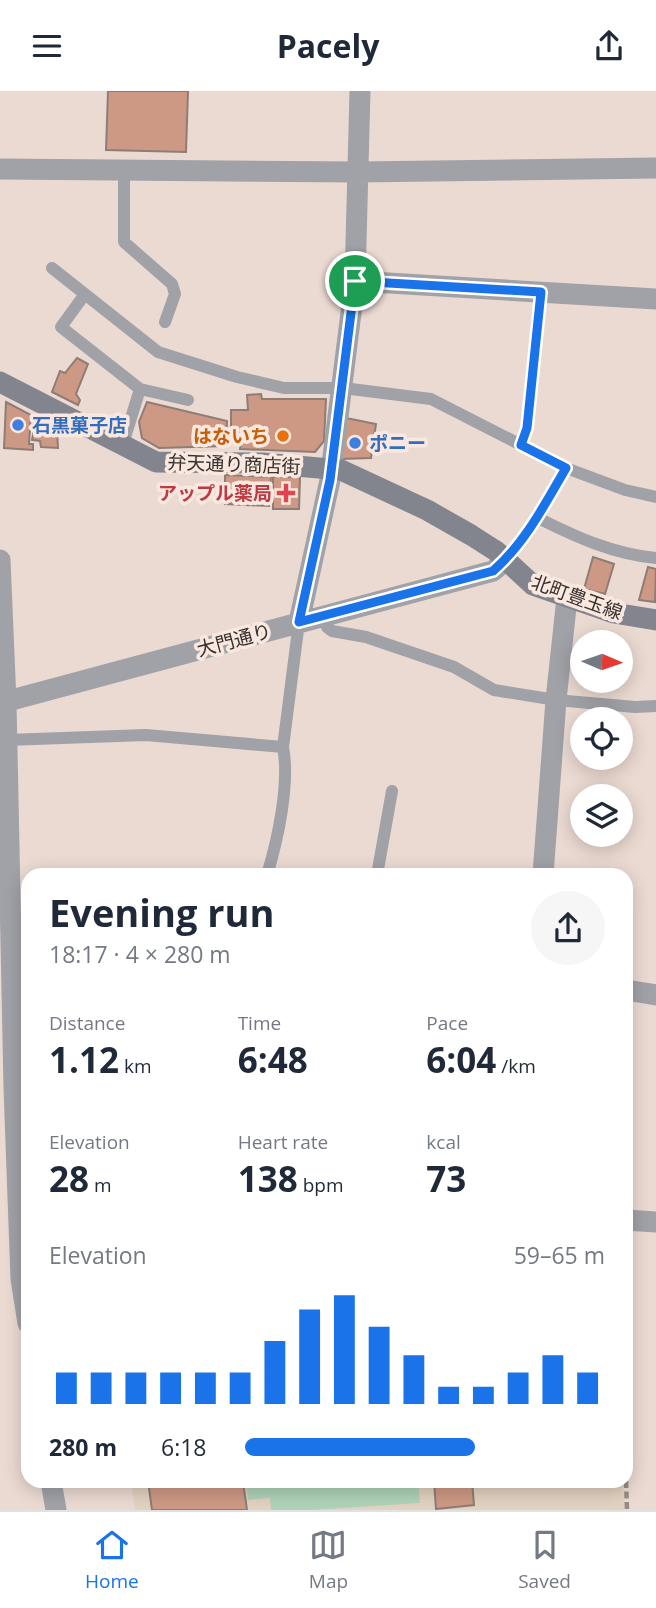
<!DOCTYPE html>
<meta charset="utf-8">
<style>
body{margin:0;font-family:"Open Sans","Noto Sans JP",sans-serif;background:#f6f6f7;color:#1f2937;height:100vh;display:flex;flex-direction:column;font-size:26px;white-space:nowrap}
*{box-sizing:border-box;margin:0}
p{font-size:23px;color:#747a83}
.icon{flex:none;width:38px;height:38px;fill:none;stroke:currentColor;stroke-width:2;stroke-linecap:round;stroke-linejoin:round}
.map{position:relative;flex:1;overflow:hidden}
.sheet{position:absolute;left:21px;top:777px;width:612px;height:620px;display:flex;flex-direction:column;background:#fff;border-radius:21px;box-shadow:0 4px 18px #0003}
.sheet>*{flex:none}
.needle{width:46px;rotate:92deg}
.tools{position:absolute;left:570px;top:539px;display:grid;gap:14px}
.tools a{display:grid;place-items:center;width:63px;height:63px;border-radius:50%;background:#fff;box-shadow:0 4px 18px #0003;font-size:35px}
.pin{position:absolute;display:grid;place-items:center;width:60px;height:60px;color:#fff;margin:-30px;border:4px solid #fff;border-radius:50%;box-shadow:0 2px 7px #0007}
.round{display:grid;place-items:center;flex:none;width:74px;height:74px;border-radius:37px;background:#f6f6f7}
.summary{display:flex;align-items:center;justify-content:space-between;height:119px;padding:0 28px}
h1{font-size:38px;font-weight:700;line-height:52px}
.stats{display:grid;grid-template-columns:repeat(3,1fr);gap:10px;height:119px;padding:7px 28px}
.stats div{display:grid;align-content:center}
.stats b{font-size:35px;font-weight:700}
.stats small{font-size:19px;font-weight:400}
.stats p{font-size:19px}
.chart{height:196px;padding:14px 28px}
.chart p{display:flex;justify-content:space-between}
.chart svg{width:100%;height:126px;margin-top:7px;stroke:#1a73e8;stroke-width:6}
ul{padding:0 28px;list-style:none;font-size:23px}
li{display:grid;grid-template-columns:112px 84px 1fr;align-items:center;height:52px}
li i{height:18px;border-radius:9px;background:#1a73e8}
header{display:flex;justify-content:space-between;align-items:center;height:91px;padding:0 28px;background:#fff;font-size:32px;font-weight:700}
.tab-bar{display:flex;justify-content:space-around;align-items:center;height:98px;border-top:2px solid #e0e1e3;background:#fff;font-size:19px;color:#747a83}
.tab-bar a{display:grid;justify-items:center;gap:4px}
.tab-bar .active{color:#1a73e8}
.map>svg:first-child{display:block}
</style>
<header><svg class="icon" aria-label="menu" viewBox="0 0 24 24"><path d="M4 6h16M4 12h16M4 18h16"/></svg>Pacely<svg class="icon" aria-label="share" viewBox="0 0 24 24"><path d="M12 15V3M7 8l5-5 5 5M5 13v7h14v-7"/></svg></header>
<div class="map">
<svg width="656" height="1419" viewBox="0 0 656 1419">
<rect width="100%" height="100%" fill="#ebdad2"/>
<path fill="#e2d2c0" d="M131 1390H623L625 1419H135Z"/>
<path fill="#afd3b9" d="M246 1390H418L420 1412 311 1419H271L270 1407 248 1409Z"/>
<path fill="#ce9984" stroke="#8d7d76" stroke-width="2" d="M108 0H188L186 61 106 59Z
M77 267 88 273 76 303 80 309 78 314 52 301 60 280 65 282Z
M261 303 262 308H326L324 350 315 361 240 358 241 352H231V319H248L247 304Z
M6 311 31 324 29 353H33V359L4 357Z
M147 311 227 330 226 355 159 357 142 347 139 331Z
M37 325 57 339 58 357 41 356 40 350 32 349Z
M346 327 376 333 371 367 341 368Z
M225 384 271 386 269 415 225 413Z
M273 386H300L299 418H273Z
M593 466 614 473 605 503 584 498Z
M648 476 656 478 655 511 639 509Z
M148 1390H243L247 1419H152Z
M434 1390H472L474 1414 436 1418Z"/>
<g fill="none" stroke-linecap="round" stroke-linejoin="round">
<path stroke="#978b85" stroke-width="4.5" stroke-dasharray="7 3.5" stroke-linecap="butt" d="M626 1390 627 1419"/>
<path stroke="#a0a2a8" stroke-width="12" d="M124 80V151L172 193 175 203 165 231
M52 177 158 261 237 286 284 297H343L431 308 566 377
M85 203 61 236 140 298 188 309
M123 353 140 298
M521 354 527 337 541 201
M538 427C576 446 613 463 656 467
M505 470 538 427 566 377 625 399 656 406
M323 525 327 536 332 540 366 546 454 576 494 599 556 609 635 616 656 615
M7 649 146 644 283 656 299 531
M267 784C278 748 290 692 283 656
M377 784 392 700"/>
<path stroke="#a0a2a8" stroke-width="21" d="M0 78 358 81 656 77
M355 190 656 208
M0 469 6 611 14 997 21 1188 28 1232
M299 531 330 389 355 190 360 0
M0 612 493 480 505 470
M543 784 556 609 567 507
M626 899 656 904
M626 1129 656 1131
M51 1390 56 1419"/>
<path stroke="#82848e" stroke-width="21" d="M0 291 156 371 263 372 341 379 427 419 471 444 496 460 533 494 614 522 656 529"/>
</g>
<g fill="none" stroke-linecap="round" stroke-linejoin="round">
<defs>
<path id="route" d="M355 190 541 201 527 337 521 354 566 377C545 413 525 452 493 480L299 531 330 389Z"/>
</defs>
<use href="#route" stroke="#fff" stroke-width="14"/>
<use href="#route" stroke="#1a73e8" stroke-width="9"/>
</g>
<g fill="#3f7fe0" stroke="#f9e8df" stroke-width="2.5">
<circle cx="18" cy="334" r="7"/>
<circle cx="355" cy="352" r="7"/>
</g>
<circle fill="#e8710a" stroke="#f9e8df" stroke-width="2.5" cx="283" cy="345" r="7"/>
<path fill="#e0444e" stroke="#f9e8df" stroke-width="2.5" d="M282.5 391.5h7v7h7v7h-7v7h-7v-7h-7v-7h7z"/>
<g text-anchor="middle" stroke-width="7" stroke-linejoin="round" paint-order="stroke">
<g font-size="19" font-weight="bold" fill="#366cbe" stroke="#f9e8df" text-anchor="start">
<text x="32" y="341">石黒菓子店</text>
<text x="369" y="359">ポニー</text>
</g>
<g font-size="19" font-weight="bold" fill="#c56008" stroke="#f9e8df" text-anchor="end">
<text x="269" y="352">はないち</text>
</g>
<g font-size="19" fill="#362f2c" stroke="#f9e8df">
<text transform="translate(234 373) rotate(2)" y="7">弁天通り商店街</text>
<text transform="translate(577 506) rotate(20)" y="7">北町豊玉線</text>
<text transform="translate(234 549) rotate(-15)" y="7">大門通り</text>
</g>
<g font-size="19" font-weight="bold" fill="#be3a42" stroke="#f9e8df" text-anchor="end">
<text x="272" y="409">アップル薬局</text>
</g>
</g>
</svg>
<div class="tools">
<a><svg class="needle" viewBox="-14 -14 28 28"><path d="M0-13l5 13h-10z" fill="#e53935"/><path d="M0 13l5-13h-10z" fill="#747a83"/></svg></a>
<a><svg class="icon" aria-label="locate" viewBox="0 0 24 24"><circle cx="12" cy="12" r="6"/><path d="M12 2v4M12 18v4M2 12h4M18 12h4"/></svg></a>
<a><svg class="icon" aria-label="layers" viewBox="0 0 24 24"><path d="M12 4l9 5-9 5-9-5zM3 14l9 5 9-5"/></svg></a>
</div>
<div class="pin" style="left:355px;top:190px;background:#1e9e55"><svg class="icon" aria-label="arrive" viewBox="0 0 24 24"><path d="M6 21V4h12l-3 4 3 4H6"/></svg></div>
<section class="sheet">
<div class="summary"><div><h1>Evening run</h1><p>18:17 · 4 × 280 m</p></div><a class="round"><svg class="icon" aria-label="share" viewBox="0 0 24 24"><path d="M12 15V3M7 8l5-5 5 5M5 13v7h14v-7"/></svg></a></div>
<div class="stats">
<div><p>Distance</p><b>1.12<small> km</small></b></div>
<div><p>Time</p><b>6:48</b></div>
<div><p>Pace</p><b>6:04<small> /km</small></b></div>
</div>
<div class="stats">
<div><p>Elevation</p><b>28<small> m</small></b></div>
<div><p>Heart rate</p><b>138<small> bpm</small></b></div>
<div><p>kcal</p><b>73</b></div>
</div>
<div class="chart"><p><span>Elevation</span>59–65 m</p>
<svg viewBox="0 0 160 44" preserveAspectRatio="none"><path d="M5 44V33M15 44V33M25 44V33M35 44V33M45 44V33M55 44V33M65 44V22M75 44V11M85 44V6M95 44V17M105 44V27M115 44V38M125 44V38M135 44V33M145 44V27M155 44V33"/></svg>
</div>
<ul>
<li><b>280 m</b>6:18<i style="width:64%"></i></li>
</ul>
</section>
</div>
<nav class="tab-bar">
<a class="active"><svg class="icon" aria-label="home" viewBox="0 0 24 24"><path d="M3 11l9-7 9 7M6 9v11h12V9"/></svg>Home</a>
<a><svg class="icon" aria-label="map" viewBox="0 0 24 24"><path d="M3 6l6-2 6 2 6-2v14l-6 2-6-2-6 2zM9 4v14M15 6v14"/></svg>Map</a>
<a><svg class="icon" aria-label="saved" viewBox="0 0 24 24"><path d="M7 4h10v16l-5-4-5 4z"/></svg>Saved</a>
</nav>
